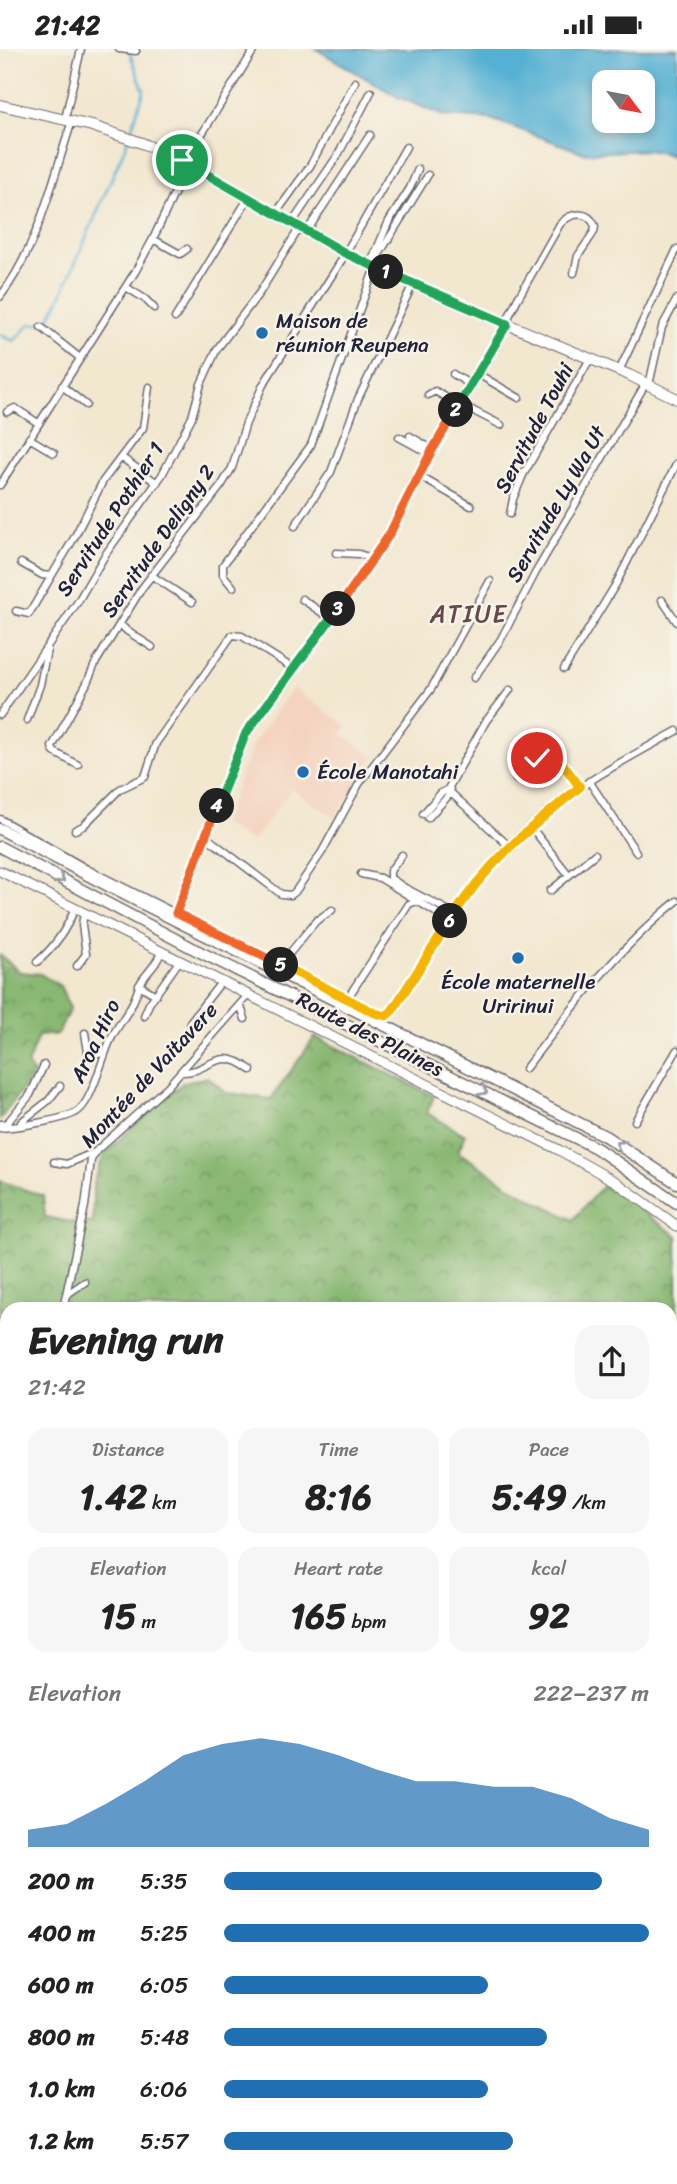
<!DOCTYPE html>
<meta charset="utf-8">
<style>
body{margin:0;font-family:Sriracha,sans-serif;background:#f6f6f6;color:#222;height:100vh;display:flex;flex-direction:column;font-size:26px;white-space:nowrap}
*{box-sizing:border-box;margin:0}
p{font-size:23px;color:#767676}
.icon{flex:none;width:38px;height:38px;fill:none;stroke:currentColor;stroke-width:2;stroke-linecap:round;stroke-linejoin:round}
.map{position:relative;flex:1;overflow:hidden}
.details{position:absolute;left:0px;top:1253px;width:677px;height:882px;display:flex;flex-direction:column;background:#fff;border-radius:21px 21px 0 0;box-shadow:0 4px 10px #0003}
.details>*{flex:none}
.needle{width:46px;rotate:122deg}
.tools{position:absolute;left:592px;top:21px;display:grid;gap:14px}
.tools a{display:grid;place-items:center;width:63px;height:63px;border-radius:14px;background:#fff;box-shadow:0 4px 10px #0003;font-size:35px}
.pin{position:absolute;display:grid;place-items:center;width:60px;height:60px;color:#fff;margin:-30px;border:4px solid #fff;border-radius:50%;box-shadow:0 2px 7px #0007}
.km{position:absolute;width:35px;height:35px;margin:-18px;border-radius:50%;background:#222;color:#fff;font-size:19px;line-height:35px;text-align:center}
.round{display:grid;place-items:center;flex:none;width:74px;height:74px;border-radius:21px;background:#f6f6f6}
.headline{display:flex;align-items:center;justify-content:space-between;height:119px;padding:0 28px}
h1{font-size:38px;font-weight:700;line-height:52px}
.figures{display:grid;grid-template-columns:repeat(3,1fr);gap:10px;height:119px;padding:7px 28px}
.figures div{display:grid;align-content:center;border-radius:18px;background:#f6f6f6;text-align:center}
.figures b{font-size:35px;font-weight:700}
.figures small{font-size:19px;font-weight:400}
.figures p{font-size:19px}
.chart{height:196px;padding:14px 28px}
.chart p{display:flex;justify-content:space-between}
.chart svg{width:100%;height:126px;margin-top:7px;fill:#1f6fb2;opacity:.7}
ul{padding:0 28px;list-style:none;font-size:23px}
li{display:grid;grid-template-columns:112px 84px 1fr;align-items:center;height:52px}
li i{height:18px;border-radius:9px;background:#1f6fb2}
.status{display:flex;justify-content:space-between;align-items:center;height:49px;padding:0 35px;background:#fff;direction:ltr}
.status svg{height:19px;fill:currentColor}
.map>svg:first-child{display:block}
</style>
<div class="status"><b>21:42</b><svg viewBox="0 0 49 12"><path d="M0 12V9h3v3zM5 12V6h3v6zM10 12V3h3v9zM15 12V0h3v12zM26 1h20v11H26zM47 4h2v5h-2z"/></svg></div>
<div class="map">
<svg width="677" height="2135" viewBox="0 0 677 2135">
<defs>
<pattern id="forest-crowns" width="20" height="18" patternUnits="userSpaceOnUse" patternTransform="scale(1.75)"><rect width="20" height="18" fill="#88b872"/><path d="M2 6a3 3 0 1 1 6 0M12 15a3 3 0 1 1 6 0" fill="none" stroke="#6f955f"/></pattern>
</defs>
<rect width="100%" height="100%" fill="#f7f3e8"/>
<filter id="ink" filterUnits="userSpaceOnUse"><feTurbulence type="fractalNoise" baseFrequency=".0143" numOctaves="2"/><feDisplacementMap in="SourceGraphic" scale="14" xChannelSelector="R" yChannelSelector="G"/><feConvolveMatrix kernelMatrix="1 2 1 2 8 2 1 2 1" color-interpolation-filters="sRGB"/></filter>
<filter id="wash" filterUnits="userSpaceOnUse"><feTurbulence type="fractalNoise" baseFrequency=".00686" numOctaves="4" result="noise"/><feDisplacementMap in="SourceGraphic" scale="28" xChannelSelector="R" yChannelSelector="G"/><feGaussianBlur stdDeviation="1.57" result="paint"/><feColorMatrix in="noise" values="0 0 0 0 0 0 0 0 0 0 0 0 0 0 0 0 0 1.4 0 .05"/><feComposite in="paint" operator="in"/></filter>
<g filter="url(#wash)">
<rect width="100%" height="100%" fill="#f2e7cf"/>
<path fill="#f4d3c0" d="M293 639 347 677 342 685 373 707 335 769 291 740 252 793 222 775 253 695Z"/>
<path fill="url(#forest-crowns)" stroke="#556d56" stroke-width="2" fill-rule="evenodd" d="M0 906 20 923 40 925 60 937 70 959 58 985 38 987 27 1016 34 1025 0 1070Z
M315 988 434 1047 427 1064 465 1086 458 1103 521 1144 573 1171 604 1135 677 1187V2135H0V1132L43 1147 45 1168 71 1173 93 1174V1135L104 1106 146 1065 184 1033 208 1028 226 1044 271 1050ZM7 1260H670V2128H7Z"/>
<path fill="#55b0d3" stroke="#3c6987" stroke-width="2" fill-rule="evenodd" d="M316 0H677V110L667 105 647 101 584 104 491 70 444 67 398 48ZM604 33H642V72H604Z"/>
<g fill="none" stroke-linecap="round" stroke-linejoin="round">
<path stroke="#55b0d3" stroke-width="2.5" d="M0 286 14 292 30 275 46 274 58 254 126 96 144 42 129 2"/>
</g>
</g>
<g filter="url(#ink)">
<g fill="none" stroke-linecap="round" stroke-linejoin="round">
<defs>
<path id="minor" d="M119 0 136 2
M65 70 81 0
M276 164 310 117 355 33
M292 174 338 106 371 43
M307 182 370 86
M153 190 180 205 187 200
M375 212 428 126
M370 216 389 172 410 139 418 120
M126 238 145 250 154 259
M0 248C39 197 52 132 72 72
M175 269 249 148
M41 278 80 309
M619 322 677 200
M453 325 471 336
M478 325 519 349
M649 336 662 278 677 250
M62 337 86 356
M428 346 435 342 459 356
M460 355 501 376
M7 363 15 359 38 374
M410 387 432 400
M399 388 430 405
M29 389 54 404
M121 408 143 379 149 338
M419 427 471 457
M0 436 135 223 153 190 202 85 254 1
M510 465 513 450 523 426 590 310
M295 477 331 423 358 350 413 235
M336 504 359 505 374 510
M21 514 42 526 50 527
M151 526 192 553
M233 538 223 526V516L311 396 375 218
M302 550 331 570
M662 551 677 573
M16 562 29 565 74 489 103 432 121 408 157 434
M120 575 127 582 152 598
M564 620 616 535 677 414
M474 629 501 590 536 523 646 334
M0 666 77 554 105 506 162 426 192 368 201 335 217 300 260 243 300 178
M27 671 40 636 47 601
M78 716 54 703 52 698 86 636 96 613 142 539 221 437 232 419 246 374 263 336 341 212 406 98
M516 730 549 697 580 738
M589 732 636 803
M423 765 441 744 449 740
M428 769 451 744
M0 770 87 820 375 964 386 967 392 963C427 907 460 848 506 800 554 749 616 715 677 682
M531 778 569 826
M75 781 83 777 120 740 145 728 156 694 232 586 242 587 294 620
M205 787 281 845 291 846 295 843 322 803 359 735 431 640 490 532
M509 797 451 744 449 738 486 672 510 641
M402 806 390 822V829L405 839 455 865
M361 825 380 829 440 866 451 871
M550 842 595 805
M176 864 246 684 374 510 389 486 430 405 494 298 517 251 560 175C571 163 588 161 595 177L594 183 578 207 574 224
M37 913C54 899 67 879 75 859
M280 916 316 872 332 861
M77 917 86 905 82 876 84 864
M139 936 156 946
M347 950 409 855 416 852
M240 955 245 970
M144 967 149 955 180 911
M190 973 222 932
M85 984 88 1003 93 1005 104 1003
M525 1020C571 960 618 900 677 852
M181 1023C209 1025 217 994 251 1021
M635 1072 677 1001
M0 1075 7 1074 30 1046 44 1016
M21 1077V1073L48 1052 60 1037
M0 1079C16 1078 66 1071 78 1062 93 1051 102 1008 111 990 117 977 127 966 133 953 136 947 138 940 141 933 148 922 158 915 161 902
M54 1113 67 1115 95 1103
M66 1246 85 1233
M63 1260 85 1157 91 1111 97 1101 168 1037 249 945
M0 1561 7 1534"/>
<path id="secondary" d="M0 822 559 1101 616 1133 677 1177"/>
<path id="primary" d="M0 56 92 77 142 94 192 117 345 204 431 243 629 326 677 350"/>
<path id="trunk" d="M0 780 141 854 605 1087 677 1134
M0 798 200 903 596 1099 677 1154"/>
</defs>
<use href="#minor" stroke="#6b676f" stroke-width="9"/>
<use href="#secondary" stroke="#6b676f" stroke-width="11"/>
<use href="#primary" stroke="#6b676f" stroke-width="12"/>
<use href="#trunk" stroke="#6b676f" stroke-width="13"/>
<use href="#minor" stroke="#fff" stroke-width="6"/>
<use href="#secondary" stroke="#fff" stroke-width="9"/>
<use href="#primary" stroke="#fff" stroke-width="10"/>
<use href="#trunk" stroke="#fff" stroke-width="10"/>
</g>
<defs><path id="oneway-chevron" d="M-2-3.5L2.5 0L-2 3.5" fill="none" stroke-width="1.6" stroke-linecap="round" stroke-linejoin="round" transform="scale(1.75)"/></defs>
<g stroke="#9c9ca7">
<use href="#oneway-chevron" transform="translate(60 830) rotate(28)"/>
<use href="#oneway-chevron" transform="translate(483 1042) rotate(27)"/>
<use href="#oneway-chevron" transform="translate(620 1096) rotate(-148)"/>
</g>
</g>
<g fill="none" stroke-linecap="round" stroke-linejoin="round" filter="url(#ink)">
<defs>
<path id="split-1" d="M182 111 345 204 386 223"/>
<path id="split-2" d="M386 223 507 275 456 361"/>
<path id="split-3" d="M338 560 389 486 430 405 456 361"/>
<path id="split-4" d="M217 757 246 684 338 560"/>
<path id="split-5" d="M217 757 176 864 281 916"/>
<path id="split-6" d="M281 916 375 964 386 967 392 962 450 872"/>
<path id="split-7" d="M450 872C485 815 529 779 580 738L549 697 537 709"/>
</defs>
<use href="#split-1" stroke="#fff" stroke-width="14"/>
<use href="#split-2" stroke="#fff" stroke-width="14"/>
<use href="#split-3" stroke="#fff" stroke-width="14"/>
<use href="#split-4" stroke="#fff" stroke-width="14"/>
<use href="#split-5" stroke="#fff" stroke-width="14"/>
<use href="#split-6" stroke="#fff" stroke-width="14"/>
<use href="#split-7" stroke="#fff" stroke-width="14"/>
<use href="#split-1" stroke="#22a559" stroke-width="9"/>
<use href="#split-2" stroke="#22a559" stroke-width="9"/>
<use href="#split-3" stroke="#f0652b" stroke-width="9"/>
<use href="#split-4" stroke="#22a559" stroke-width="9"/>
<use href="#split-5" stroke="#f0652b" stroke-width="9"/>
<use href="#split-6" stroke="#f5b400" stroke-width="9"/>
<use href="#split-7" stroke="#f5b400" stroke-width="9"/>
</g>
<g fill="#1f6fb2" stroke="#f7f3e8" stroke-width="2.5">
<circle cx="262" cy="284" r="7"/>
<circle cx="303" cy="723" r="7"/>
<circle cx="518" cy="909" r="7"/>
</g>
<g text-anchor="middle" stroke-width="5" stroke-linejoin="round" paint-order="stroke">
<g font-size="21" fill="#22223b" stroke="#f7f3e8" text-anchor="start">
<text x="276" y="279">Maison de<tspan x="276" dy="24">réunion Reupena</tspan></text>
<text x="317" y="730">École Manotahi</text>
<text x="518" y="940" text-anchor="middle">École maternelle<tspan x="518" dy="24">Uririnui</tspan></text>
</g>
<g font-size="21" fill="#22223b" stroke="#f7f3e8">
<text transform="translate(534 379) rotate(-62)" y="7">Servitude Touhi</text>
<text transform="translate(556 455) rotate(-60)" y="7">Servitude Ly Wa Ut</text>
<text transform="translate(110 470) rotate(-57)" y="7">Servitude Pothier 1</text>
<text transform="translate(158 492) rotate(-55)" y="7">Servitude Deligny 2</text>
<text transform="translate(370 985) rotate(27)" y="7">Route des Plaines</text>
<text transform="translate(95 992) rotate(-65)" y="7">Aroa Hiro</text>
<text transform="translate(149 1026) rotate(-47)" y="7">Montée de Vaitavere</text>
</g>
<g font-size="24" letter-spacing="2" fill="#644b4a" stroke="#f7f3e8">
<text x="469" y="573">ATIUE</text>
</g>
</g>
</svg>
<div class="tools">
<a><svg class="needle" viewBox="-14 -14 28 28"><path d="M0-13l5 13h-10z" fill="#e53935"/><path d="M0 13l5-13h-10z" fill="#767676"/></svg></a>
</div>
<div class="pin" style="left:182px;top:111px;background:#1e9e55"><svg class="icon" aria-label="arrive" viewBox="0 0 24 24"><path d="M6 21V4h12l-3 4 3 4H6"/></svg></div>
<div class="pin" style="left:537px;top:709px;background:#d93025"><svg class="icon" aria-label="check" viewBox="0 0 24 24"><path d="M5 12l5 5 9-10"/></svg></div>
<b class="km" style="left:386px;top:223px">1</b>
<b class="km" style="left:456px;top:361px">2</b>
<b class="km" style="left:338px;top:560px">3</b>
<b class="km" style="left:217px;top:757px">4</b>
<b class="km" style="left:281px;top:916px">5</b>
<b class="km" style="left:450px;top:872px">6</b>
<section class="details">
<div class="headline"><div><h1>Evening run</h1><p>21:42</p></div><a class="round"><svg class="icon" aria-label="share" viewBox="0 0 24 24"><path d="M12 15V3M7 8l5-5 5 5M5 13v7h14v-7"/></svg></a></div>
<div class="figures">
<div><p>Distance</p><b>1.42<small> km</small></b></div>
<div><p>Time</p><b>8:16</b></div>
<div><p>Pace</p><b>5:49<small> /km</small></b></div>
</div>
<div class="figures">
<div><p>Elevation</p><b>15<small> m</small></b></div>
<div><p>Heart rate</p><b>165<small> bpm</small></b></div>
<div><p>kcal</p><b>92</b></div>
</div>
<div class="chart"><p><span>Elevation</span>222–237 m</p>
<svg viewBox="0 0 160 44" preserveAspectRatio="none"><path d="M0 44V38L10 36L20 29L30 21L40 12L50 8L60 6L70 8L80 12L90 17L100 21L110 21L120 23L130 23L140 27L150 34L160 38V44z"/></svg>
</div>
<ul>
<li><b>200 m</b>5:35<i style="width:89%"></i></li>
<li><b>400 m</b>5:25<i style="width:100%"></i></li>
<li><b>600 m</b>6:05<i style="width:62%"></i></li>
<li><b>800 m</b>5:48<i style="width:76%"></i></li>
<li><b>1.0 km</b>6:06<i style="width:62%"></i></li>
<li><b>1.2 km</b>5:57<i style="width:68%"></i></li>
</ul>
</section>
</div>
